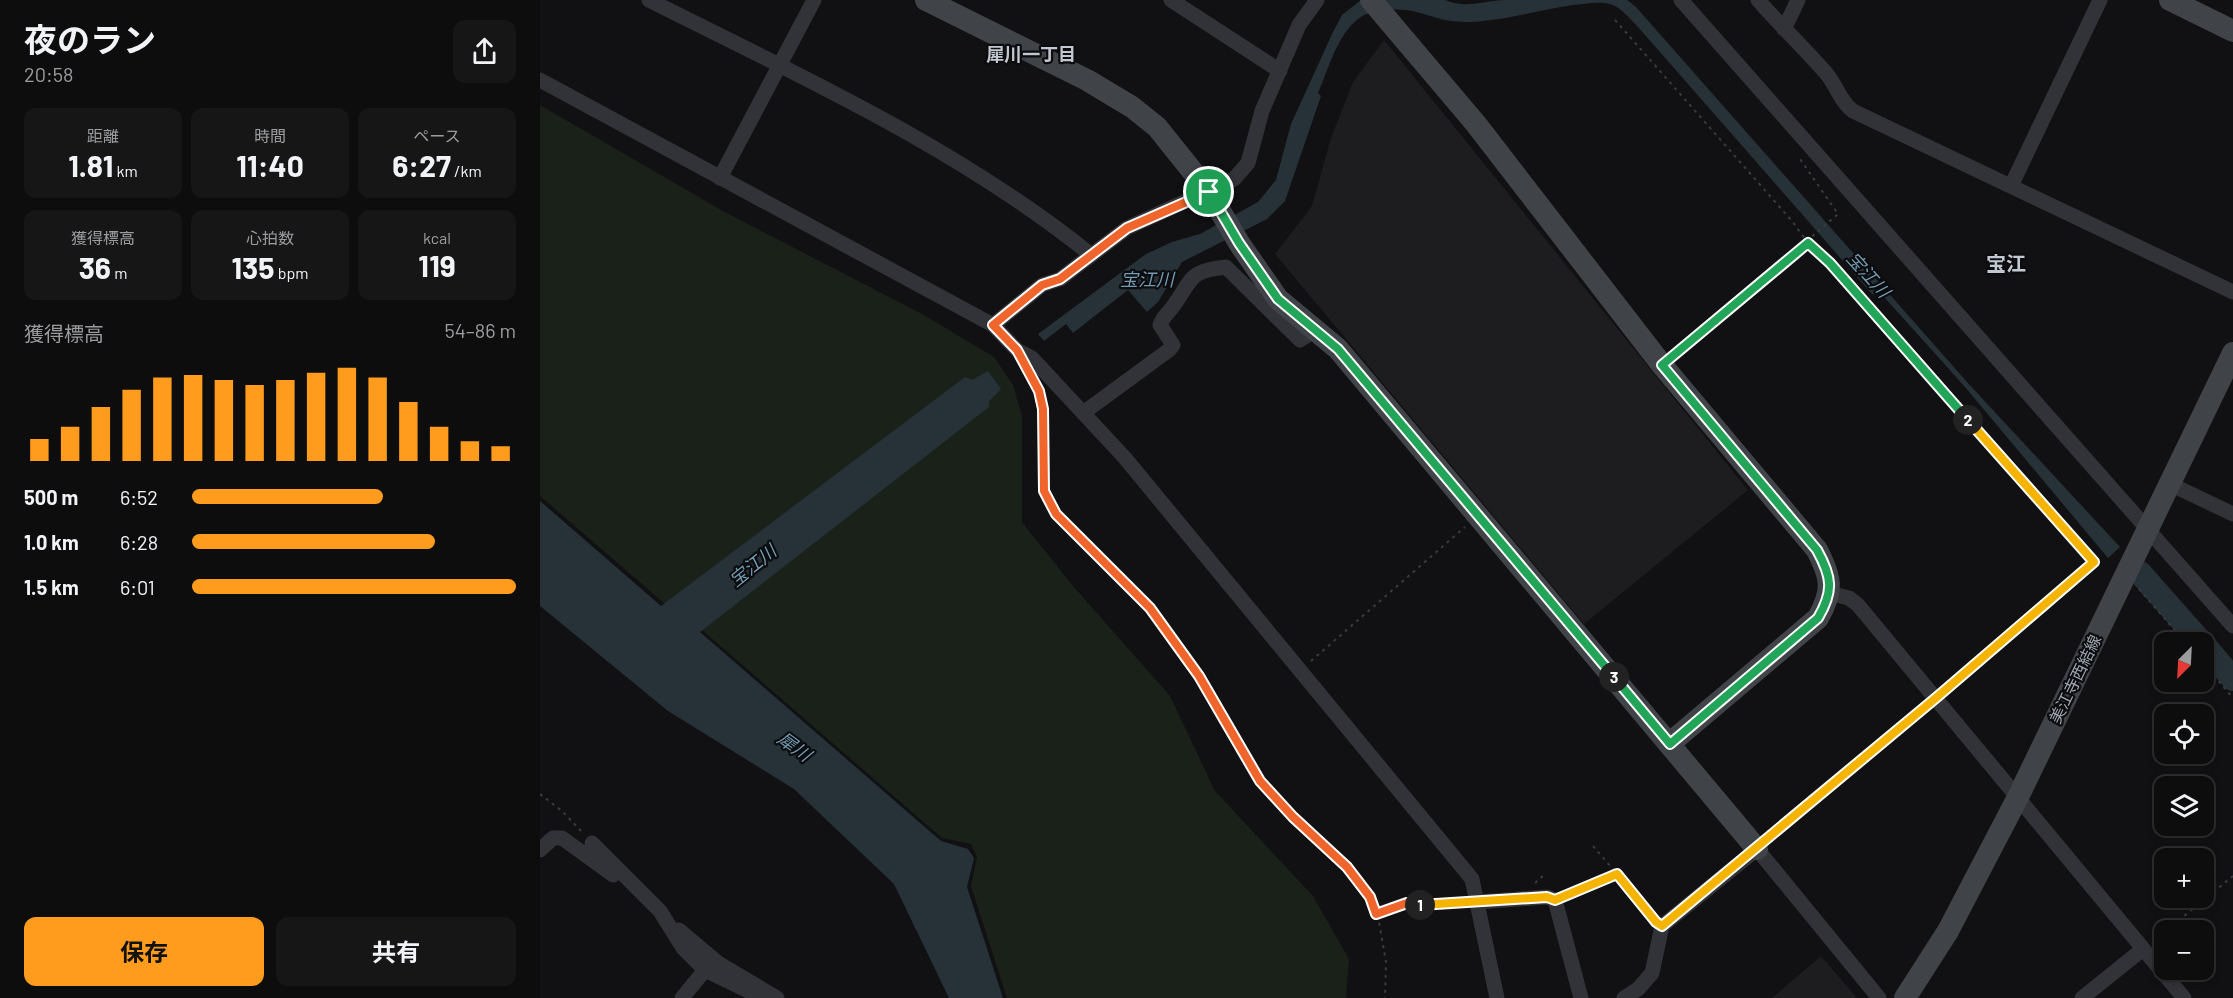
<!DOCTYPE html>
<html lang="ja">
<meta charset="utf-8">
<style>
body{margin:0;font-family:Barlow,"Noto Sans JP",sans-serif;background:#161617;color:#f1f3f6;height:100vh;display:flex;flex-direction:column;font-size:22px;white-space:nowrap}
*{box-sizing:border-box;margin:0}
p{font-size:20px;color:#9a9c9e}
.icon{flex:none;width:33px;height:33px;fill:none;stroke:currentColor;stroke-width:2;stroke-linecap:round;stroke-linejoin:round}
.map{position:relative;flex:1;overflow:hidden}
.drawer{display:flex;flex-direction:column;background:#0d0d0e;width:540px}
.drawer>*{flex:none}
.needle{width:39px;rotate:204deg}
.buttons{position:absolute;left:1614px;top:632px;display:grid;gap:12px}
.buttons a{display:grid;place-items:center;width:60px;height:60px;border-radius:12px;background:#0d0d0e;box-shadow:0 3px 9px #0003,0 0 0 2px #2d2d2e;font-size:30px}
.pin{position:absolute;display:grid;place-items:center;width:51px;height:51px;color:#fff;margin:-26px;border:3px solid #fff;border-radius:50%;box-shadow:0 2px 6px #0007}
.km{position:absolute;width:30px;height:30px;margin:-15px;border-radius:50%;background:#222;color:#fff;font-size:16px;line-height:30px;text-align:center}
.round{display:grid;place-items:center;flex:none;width:63px;height:63px;border-radius:12px;background:#161617}
.summary{display:flex;align-items:center;justify-content:space-between;height:102px;padding:0 24px}
h1{font-size:33px;font-weight:700;line-height:45px}
.stats{display:grid;grid-template-columns:repeat(3,1fr);gap:9px;height:102px;padding:6px 24px}
.stats div{display:grid;align-content:center;border-radius:12px;background:#161617;text-align:center}
.stats b{font-size:30px;font-weight:700}
.stats small{font-size:16px;font-weight:400}
.stats p{font-size:16px}
.chart{height:168px;padding:12px 24px}
.chart p{display:flex;justify-content:space-between}
.chart svg{width:100%;height:108px;margin-top:6px;stroke:#ff9c1d;stroke-width:6}
.cta{display:flex;gap:12px;margin-top:auto;padding:12px 24px}
.cta a{flex:1;height:69px;border-radius:12px;background:#ff9c1d;color:#111;font-size:24px;font-weight:700;line-height:69px;text-align:center}
.cta a+a{background:#161617;color:#f1f3f6}
ul{padding:0 24px;list-style:none;font-size:20px}
li{display:grid;grid-template-columns:96px 72px 1fr;align-items:center;height:45px}
li i{height:15px;border-radius:8px;background:#ff9c1d}
main{display:flex;flex:1;min-height:0}
.map>svg:first-child{display:block}
</style>
<main>
<section class="drawer">
<div class="summary"><div><h1>夜のラン</h1><p>20:58</p></div><a class="round"><svg class="icon" aria-label="share" viewBox="0 0 24 24"><path d="M12 15V3M7 8l5-5 5 5M5 13v7h14v-7"/></svg></a></div>
<div class="stats">
<div><p>距離</p><b>1.81<small> km</small></b></div>
<div><p>時間</p><b>11:40</b></div>
<div><p>ペース</p><b>6:27<small> /km</small></b></div>
</div>
<div class="stats">
<div><p>獲得標高</p><b>36<small> m</small></b></div>
<div><p>心拍数</p><b>135<small> bpm</small></b></div>
<div><p>kcal</p><b>119</b></div>
</div>
<div class="chart"><p><span>獲得標高</span>54–86 m</p>
<svg viewBox="0 0 160 44" preserveAspectRatio="none"><path d="M5 44V35M15 44V30M25 44V22M35 44V15M45 44V10M55 44V9M65 44V11M75 44V13M85 44V11M95 44V8M105 44V6M115 44V10M125 44V20M135 44V30M145 44V36M155 44V38"/></svg>
</div>
<ul>
<li><b>500 m</b>6:52<i style="width:59%"></i></li>
<li><b>1.0 km</b>6:28<i style="width:75%"></i></li>
<li><b>1.5 km</b>6:01<i style="width:100%"></i></li>
</ul>
<div class="cta"><a>保存</a><a>共有</a></div>
</section>
<div class="map">
<svg width="1693" height="998" viewBox="0 0 1693 998">
<rect width="100%" height="100%" fill="#111113"/>
<path fill="#1d1d20" d="M844 40 1208 490 1044 624 735 254 772 206 791 138 813 82Z
M1281 956 1317 998H1232Z"/>
<path fill="#192119" d="M0 105 183 211 382 314 454 357 473 385 482 416V522L534 587 630 696 675 791 773 896 809 959 806 998H467L431 886 437 857 431 844 402 838 163 631 124 603 0 496Z"/>
<path fill="#263238" d="M821 0H905C926 9 943 1 965 0 1005 0 1047 0 1087 0L1096 7 1427 382 1580 547 1568 558 1425 387 1345 298 1332 294 1098 27C1090 19 1081 7 1070 4 1058 1 1045 4 1033 5 998 10 960 22 924 22 883 21 876 0 824 15 798 30 790 66 778 93L781 96 745 201 727 219 642 262 618 302 607 312 588 290 533 333 526 324 504 341 498 334 606 254 632 242 660 234 718 202 736 180 751 124 793 32 802 15Z
M448 371 461 389 449 401V407L160 632 401 841 428 849 434 858 427 887 463 998H409L354 884 254 789 128 711 0 606V501L121 606 425 377 432 380Z"/>
<g fill="none" stroke-linecap="round" stroke-linejoin="round">
<path stroke="#263238" stroke-width="24" d="M1600 573 1661 642
M1664 645 1693 679"/>
<path stroke="#383b3f" stroke-width="2" stroke-dasharray="3 4.5" stroke-linecap="butt" d="M1075 20 1252 221 1268 243 1290 263 1554 562 1407 688
M1136 354 1298 214 1258 156
M496 384 503 409 502 470 504 491 516 514 610 608 659 676 720 781 753 817 807 867 830 897 839 922 846 962 845 998
M1599 589 1645 642
M771 661 925 527
M1664 664 1693 698
M0 794 22 811 42 832
M1231 837 1385 708
M1053 846 1077 874
M995 883 1006 873
M1027 895 1077 874 1111 916
M836 914 867 903H924
M1627 930 1693 876
M1615 940 1624 932"/>
<path stroke="#323338" stroke-width="15" d="M109 0C260 76 418 148 550 254
M631 0 740 71
M1141 0 1693 626
M1218 0C1240 25 1264 48 1286 73 1297 86 1300 101 1313 111L1693 292
M1244 29 1258 0
M0 80 453 325 477 350 492 358 585 458 932 879 957 998
M180 178 274 0
M1471 186 1560 0
M453 325 502 285 520 279 587 228 694 179 708 163 722 111 759 25 777 0
M543 413 629 350 633 345 620 325C623 316 629 313 634 305 653 279 648 271 686 267L760 340 776 330
M1630 484 1693 514
M1289 593 1309 598 1318 605 1644 998
M52 843 120 911 143 948 165 970 223 998
M0 850 13 838H22L73 875
M938 902 1007 897 1015 900 1041 998
M139 930 178 963 237 998
M142 998 165 970
M1084 998 1098 989 1112 973 1122 926 1217 849 1339 998
M1542 998 1603 949"/>
<path stroke="#404348" stroke-width="22" d="M386 0 547 80 592 107 617 127 669 192 699 243 738 299 798 349 1217 849
M831 0 936 124 1122 365 1277 550C1291 577 1294 590 1278 618L1129 744
M1630 0 1693 31
M1365 998 1408 931 1478 797 1693 353"/>
</g>
<g fill="none" stroke-linecap="round" stroke-linejoin="round">
<defs>
<path id="split-1" d="M669 192 587 228 520 279 502 285 453 325 477 350 499 391 503 409 504 491 516 514 610 608 659 676 720 781 753 817 807 867 830 897 836 914 867 903 880 905"/>
<path id="split-2" d="M880 905 1007 897 1015 900 1077 874 1116 922 1122 926 1397 697 1554 562 1428 420"/>
<path id="split-3" d="M1074 677 1130 744 1278 618C1294 591 1292 577 1277 550L1122 365 1268 243 1290 263 1428 420"/>
<path id="split-4" d="M669 192 699 243 738 299 798 349 1074 677"/>
</defs>
<use href="#split-1" stroke="#fff" stroke-width="12"/>
<use href="#split-2" stroke="#fff" stroke-width="12"/>
<use href="#split-3" stroke="#fff" stroke-width="12"/>
<use href="#split-4" stroke="#fff" stroke-width="12"/>
<use href="#split-1" stroke="#f0652b" stroke-width="8"/>
<use href="#split-2" stroke="#f5b400" stroke-width="8"/>
<use href="#split-3" stroke="#22a559" stroke-width="8"/>
<use href="#split-4" stroke="#22a559" stroke-width="8"/>
</g>
<g text-anchor="middle" stroke-width="4.5" stroke-linejoin="round" paint-order="stroke">
<g font-size="16" fill="#a1a9b5" stroke="#0c0c0e">
<text transform="translate(1535 679) rotate(-64)" y="6">美江寺西結線</text>
</g>
<g font-size="18" font-weight="bold" fill="#c2c8d1" stroke="#0c0c0e">
<text x="491" y="61">犀川一丁目</text>
</g>
<g font-size="18" font-style="italic" fill="#739db5" stroke="#0c0c0e">
<text transform="translate(1328 275) rotate(48)" y="6">宝江川</text>
<text x="607" y="286">宝江川</text>
<text transform="translate(213 566) rotate(-39)" y="6">宝江川</text>
<text transform="translate(254 747) rotate(36)" y="6">犀川</text>
</g>
<g font-size="20" font-weight="bold" fill="#c2c8d1" stroke="#0c0c0e">
<text x="1466" y="271">宝江</text>
</g>
</g>
</svg>
<div class="buttons">
<a><svg class="needle" viewBox="-14 -14 28 28"><path d="M0-13l5 13h-10z" fill="#e53935"/><path d="M0 13l5-13h-10z" fill="#9a9c9e"/></svg></a>
<a><svg class="icon" aria-label="locate" viewBox="0 0 24 24"><circle cx="12" cy="12" r="6"/><path d="M12 2v4M12 18v4M2 12h4M18 12h4"/></svg></a>
<a><svg class="icon" aria-label="layers" viewBox="0 0 24 24"><path d="M12 4l9 5-9 5-9-5zM3 14l9 5 9-5"/></svg></a>
<a>+</a>
<a>−</a>
</div>
<div class="pin" style="left:669px;top:192px;background:#1e9e55"><svg class="icon" aria-label="arrive" viewBox="0 0 24 24"><path d="M6 21V4h12l-3 4 3 4H6"/></svg></div>
<b class="km" style="left:880px;top:905px">1</b>
<b class="km" style="left:1428px;top:420px">2</b>
<b class="km" style="left:1074px;top:677px">3</b>
</div>
</main>
